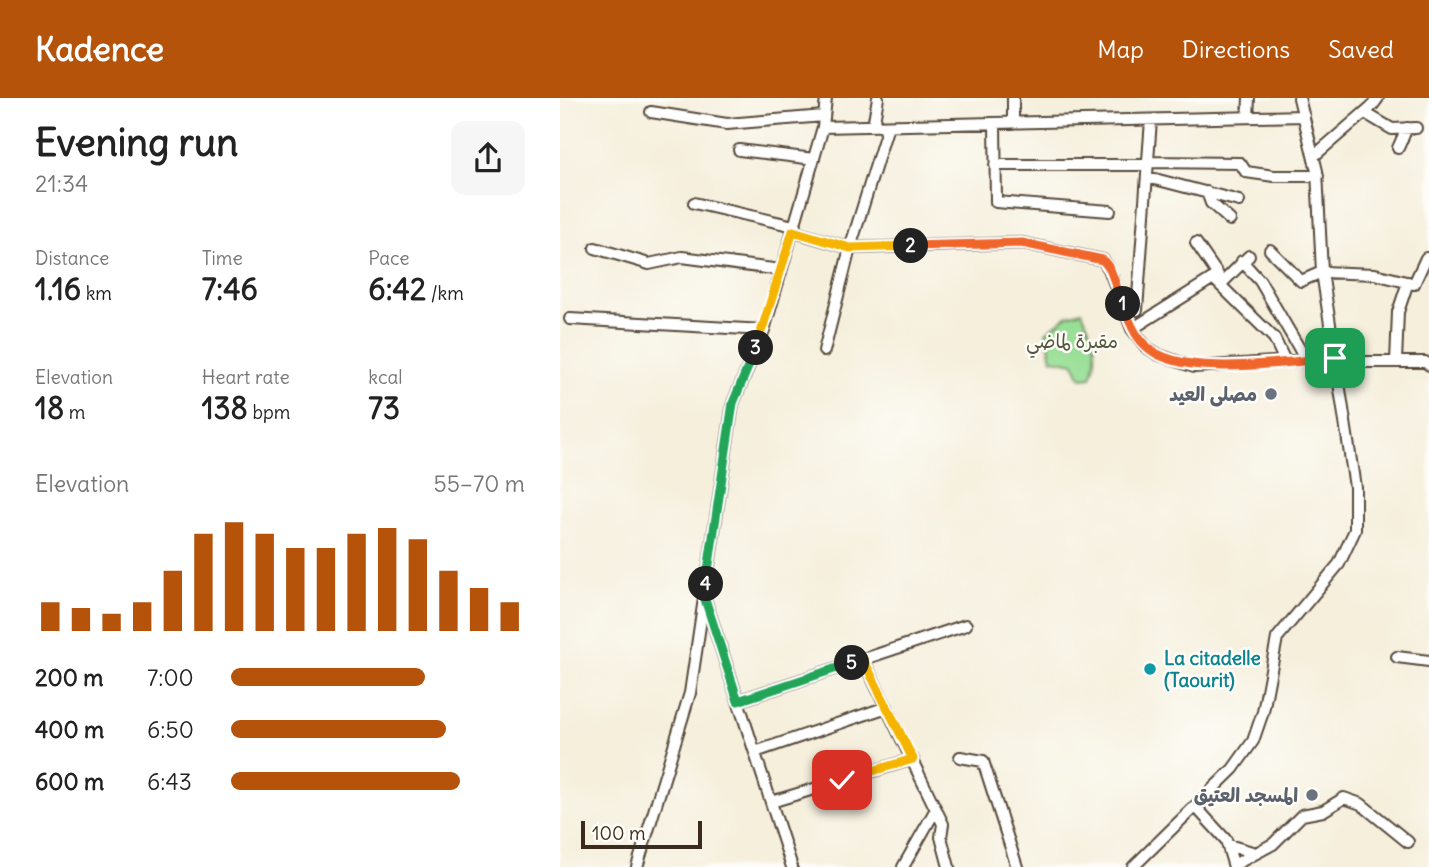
<!DOCTYPE html>
<meta charset="utf-8">
<style>
body{margin:0;font-family:Delius,"Playpen Sans Arabic",sans-serif;background:#f6f6f6;color:#222;height:100vh;display:flex;flex-direction:column;font-size:26px;white-space:nowrap}
*{box-sizing:border-box;margin:0}
p{font-size:23px;color:#767676}
.icon{flex:none;width:38px;height:38px;fill:none;stroke:currentColor;stroke-width:2;stroke-linecap:round;stroke-linejoin:round}
.map{position:relative;flex:1;overflow:hidden}
.sheet{display:flex;flex-direction:column;background:#fff;width:560px}
.sheet>*{flex:none}
.scale{position:absolute;left:21px;bottom:18px;width:121px;box-sizing:border-box;padding-left:7px;border:4px solid #3b2a1e;border-top:0;font-size:19px;line-height:24px;white-space:nowrap;color:#3b2a1e;-webkit-text-stroke:5px #fdfcf7;paint-order:stroke}
.pin{position:absolute;display:grid;place-items:center;width:60px;height:60px;color:#fff;margin:-30px;border-radius:14px;box-shadow:0 4px 10px #0006}
.km{position:absolute;width:35px;height:35px;margin:-18px;border-radius:50%;background:#222;color:#fff;font-size:19px;line-height:35px;text-align:center}
.round{display:grid;place-items:center;flex:none;width:74px;height:74px;border-radius:14px;background:#f6f6f6}
.headline{display:flex;align-items:center;justify-content:space-between;height:119px;padding:0 35px}
h1{font-size:38px;font-weight:700;line-height:52px}
.figures{display:grid;grid-template-columns:repeat(3,1fr);gap:10px;height:119px;padding:7px 35px}
.figures div{display:grid;align-content:center}
.figures b{font-size:30px;font-weight:700}
.figures small{font-size:19px;font-weight:400}
.figures p{font-size:19px}
.chart{height:196px;padding:14px 35px}
.chart p{display:flex;justify-content:space-between}
.chart svg{width:100%;height:126px;margin-top:7px;stroke:#b45309;stroke-width:6}
ul{padding:0 35px;list-style:none;font-size:23px}
li{display:grid;grid-template-columns:112px 84px 1fr;align-items:center;height:52px}
li i{height:18px;border-radius:9px;background:#b45309}
header{display:flex;align-items:center;gap:42px;box-sizing:border-box;height:98px;padding:0 35px;background:#b45309;color:#fff}
header strong{font-size:33px}
nav{display:flex;gap:38px;margin-inline-start:auto;font-size:24px}
main{display:flex;flex:1;min-height:0}
.map>svg:first-child{display:block}
</style>
<header>
<strong>Kadence</strong>
<nav><a>Map</a><a>Directions</a><a>Saved</a></nav>
</header>
<main>
<section class="sheet">
<div class="headline"><div><h1>Evening run</h1><p>21:34</p></div><a class="round"><svg class="icon" aria-label="share" viewBox="0 0 24 24"><path d="M12 15V3M7 8l5-5 5 5M5 13v7h14v-7"/></svg></a></div>
<div class="figures">
<div><p>Distance</p><b>1.16<small> km</small></b></div>
<div><p>Time</p><b>7:46</b></div>
<div><p>Pace</p><b>6:42<small> /km</small></b></div>
</div>
<div class="figures">
<div><p>Elevation</p><b>18<small> m</small></b></div>
<div><p>Heart rate</p><b>138<small> bpm</small></b></div>
<div><p>kcal</p><b>73</b></div>
</div>
<div class="chart"><p><span>Elevation</span>55–70 m</p>
<svg viewBox="0 0 160 44" preserveAspectRatio="none"><path d="M5 44V34M15 44V36M25 44V38M35 44V34M45 44V23M55 44V10M65 44V6M75 44V10M85 44V15M95 44V15M105 44V10M115 44V8M125 44V12M135 44V23M145 44V29M155 44V34"/></svg>
</div>
<ul>
<li><b>200 m</b>7:00<i style="width:66%"></i></li>
<li><b>400 m</b>6:50<i style="width:73%"></i></li>
<li><b>600 m</b>6:43<i style="width:78%"></i></li>
</ul>
</section>
<div class="map">
<svg width="869" height="769" viewBox="0 0 869 769">
<rect width="100%" height="100%" fill="#fdfcf7"/>
<filter id="ink" filterUnits="userSpaceOnUse"><feTurbulence type="fractalNoise" baseFrequency=".0143" numOctaves="2"/><feDisplacementMap in="SourceGraphic" scale="14" xChannelSelector="R" yChannelSelector="G"/><feConvolveMatrix kernelMatrix="1 2 1 2 8 2 1 2 1" color-interpolation-filters="sRGB"/></filter>
<filter id="wash" filterUnits="userSpaceOnUse"><feTurbulence type="fractalNoise" baseFrequency=".00686" numOctaves="4" result="noise"/><feDisplacementMap in="SourceGraphic" scale="28" xChannelSelector="R" yChannelSelector="G"/><feGaussianBlur stdDeviation="1.57" result="paint"/><feColorMatrix in="noise" values="0 0 0 0 0 0 0 0 0 0 0 0 0 0 0 0 0 1.4 0 .05"/><feComposite in="paint" operator="in"/></filter>
<g filter="url(#wash)">
<rect width="100%" height="100%" fill="#f5efdc"/>
<path fill="#9adf97" stroke="#6a845a" stroke-width="2" d="M522 213C532 236 541 255 531 279L521 280 514 265 492 261 486 234 508 217Z"/>
</g>
<g filter="url(#ink)">
<g fill="none" stroke-linecap="round" stroke-linejoin="round">
<defs>
<path id="minor" d="M453 0V25
M91 14 167 26 264 18
M805 15 832 31 856 30
M688 19 689 0
M435 25 436 104 550 113
M313 28 318 0
M263 29 744 18
M838 50 847 30
M179 52 254 61
M754 58 812 8 818 0
M588 64 680 65 686 74 714 78H758
M435 67H588
M587 79 679 103
M647 94 651 105 670 122
M134 105 234 128
M232 133 290 150 462 145 543 162 549 171 572 231 586 249 599 257 634 269 775 260
M35 150 89 166 122 159 221 172
M710 152 741 183 762 174 815 176 854 186 866 160
M682 163 700 183 746 262
M653 180 714 240 725 263
M660 187 689 158
M577 212 591 22
M10 221 204 232
M572 231 658 177 636 145
M264 253 290 150 328 28
M776 264H865L869 267
M836 264 838 214 848 184
M145 501 232 769
M837 559 869 563
M303 561 383 726 381 739 389 769
M178 603 406 527
M195 654 327 609
M400 659 423 663 457 769
M211 704 353 661
M635 708 666 742 674 769
M668 747 696 755
M674 767 713 746 742 717 763 713 784 700 801 706 848 744
M77 769 130 595 173 305 204 232 263 29 266 0
M343 769 376 711
M573 769 673 671 693 643 703 614 717 540 779 466 795 432V389L762 174 757 73 739 0"/>
</defs>
<use href="#minor" stroke="#57483a" stroke-width="14"/>
<use href="#minor" stroke="#fff" stroke-width="10"/>
</g>
</g>
<g fill="none" stroke-linecap="round" stroke-linejoin="round" filter="url(#ink)">
<defs>
<path id="split-1" d="M563 206C569 222 574 237 586 248 621 282 728 263 775 260"/>
<path id="split-2" d="M351 148 462 145 543 162 550 171 563 206"/>
<path id="split-3" d="M196 250 233 133 290 150 351 148"/>
<path id="split-4" d="M146 486 173 305 196 250"/>
<path id="split-5" d="M146 486 144 498 178 603 292 565"/>
<path id="split-6" d="M282 682 353 661 303 561 292 565"/>
</defs>
<use href="#split-1" stroke="#fff" stroke-width="14"/>
<use href="#split-2" stroke="#fff" stroke-width="14"/>
<use href="#split-3" stroke="#fff" stroke-width="14"/>
<use href="#split-4" stroke="#fff" stroke-width="14"/>
<use href="#split-5" stroke="#fff" stroke-width="14"/>
<use href="#split-6" stroke="#fff" stroke-width="14"/>
<use href="#split-1" stroke="#f0652b" stroke-width="9"/>
<use href="#split-2" stroke="#f0652b" stroke-width="9"/>
<use href="#split-3" stroke="#f5b400" stroke-width="9"/>
<use href="#split-4" stroke="#22a559" stroke-width="9"/>
<use href="#split-5" stroke="#22a559" stroke-width="9"/>
<use href="#split-6" stroke="#f5b400" stroke-width="9"/>
</g>
<g fill="#6b7280" stroke="#fdfcf7" stroke-width="2.5">
<circle cx="711" cy="296" r="7"/>
<circle cx="752" cy="697" r="7"/>
</g>
<circle fill="#0f9aa8" stroke="#fdfcf7" stroke-width="2.5" cx="590" cy="571" r="7"/>
<g text-anchor="middle" stroke-width="5" stroke-linejoin="round" paint-order="stroke">
<g font-size="19" fill="#53573c" stroke="#fdfcf7">
<text x="512" y="250">مقبرة لماضي</text>
</g>
<g font-size="19" font-weight="bold" fill="#5b616d" stroke="#fdfcf7" text-anchor="end">
<text x="697" y="303">مصلى العيد</text>
<text x="738" y="704">المسجد العتيق</text>
</g>
<g font-size="19" font-weight="bold" fill="#0d838f" stroke="#fdfcf7" text-anchor="start">
<text x="604" y="567">La citadelle<tspan x="604" dy="22">(Taourit)</tspan></text>
</g>
</g>
</svg>
<div class="scale">100 m</div>
<div class="pin" style="left:775px;top:260px;background:#1e9e55"><svg class="icon" aria-label="arrive" viewBox="0 0 24 24"><path d="M6 21V4h12l-3 4 3 4H6"/></svg></div>
<div class="pin" style="left:282px;top:682px;background:#d93025"><svg class="icon" aria-label="check" viewBox="0 0 24 24"><path d="M5 12l5 5 9-10"/></svg></div>
<b class="km" style="left:563px;top:206px">1</b>
<b class="km" style="left:351px;top:148px">2</b>
<b class="km" style="left:196px;top:250px">3</b>
<b class="km" style="left:146px;top:486px">4</b>
<b class="km" style="left:292px;top:565px">5</b>
</div>
</main>
